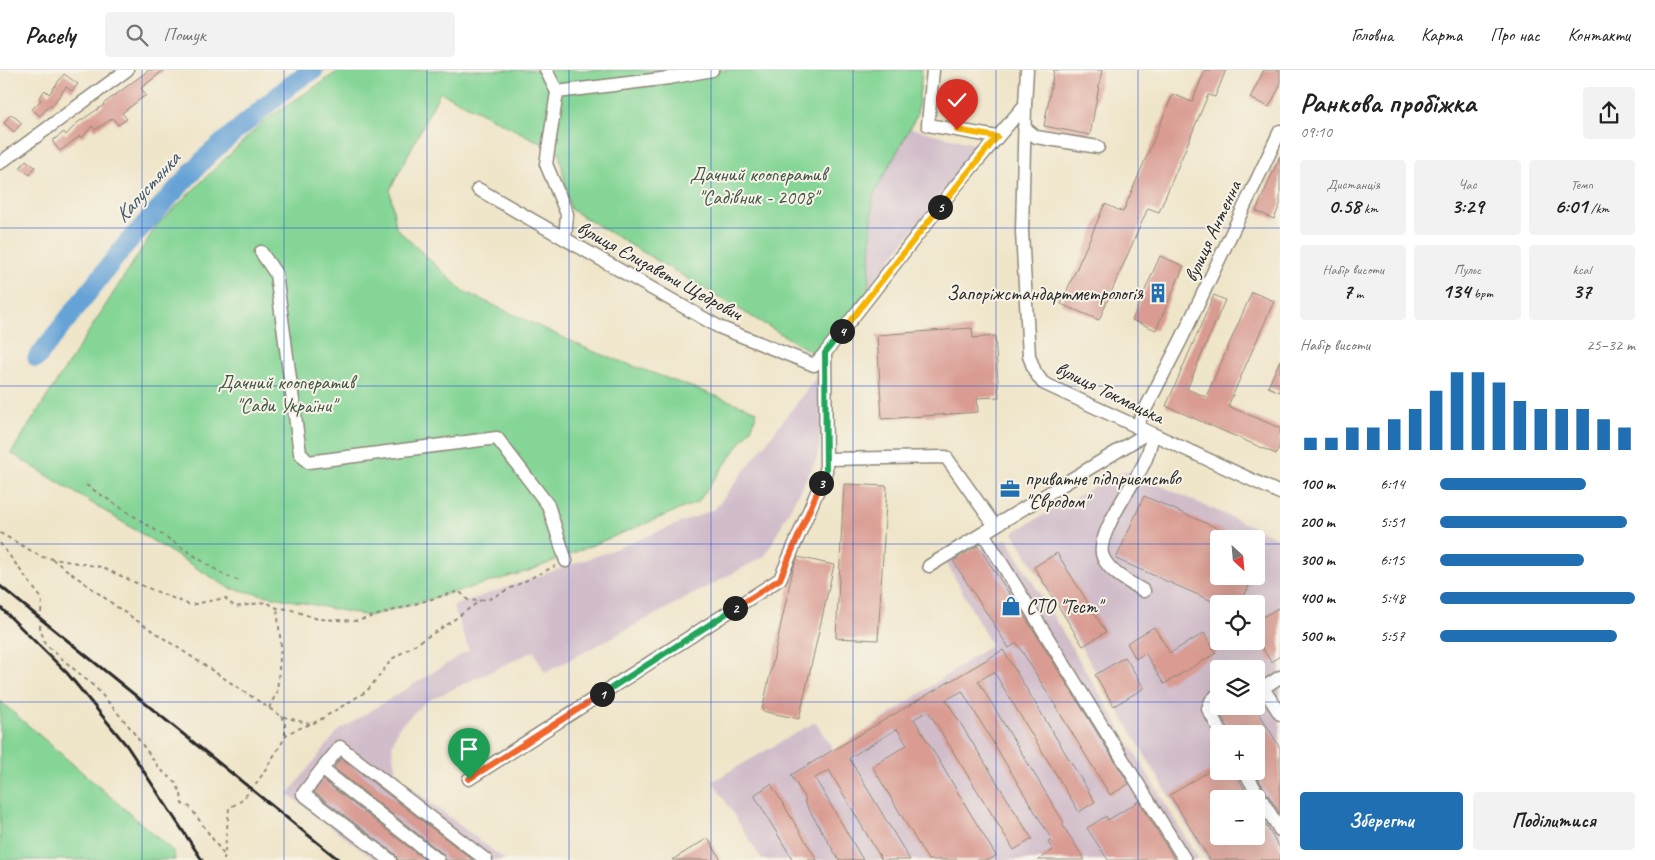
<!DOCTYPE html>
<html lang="uk">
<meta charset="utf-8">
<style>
body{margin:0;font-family:Caveat,sans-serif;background:#f2f2f2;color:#222;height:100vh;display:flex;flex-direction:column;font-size:19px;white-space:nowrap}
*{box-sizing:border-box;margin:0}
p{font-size:16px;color:#767676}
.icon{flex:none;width:28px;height:28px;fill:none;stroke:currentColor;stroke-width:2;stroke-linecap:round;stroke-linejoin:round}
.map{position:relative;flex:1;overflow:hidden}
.side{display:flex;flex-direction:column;background:#fff;width:375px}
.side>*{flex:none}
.needle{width:32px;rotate:154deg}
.fabs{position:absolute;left:1210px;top:460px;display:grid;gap:10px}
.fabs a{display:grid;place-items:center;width:55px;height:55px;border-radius:5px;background:#fff;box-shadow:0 5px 20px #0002;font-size:25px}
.pin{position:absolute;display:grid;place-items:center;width:42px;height:42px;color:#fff;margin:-51px -21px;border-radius:50% 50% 50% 0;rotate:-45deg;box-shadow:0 0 5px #0007}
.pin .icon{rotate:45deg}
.km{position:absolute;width:25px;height:25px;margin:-12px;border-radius:50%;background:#222;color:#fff;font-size:14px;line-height:25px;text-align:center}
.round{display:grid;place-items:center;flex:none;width:52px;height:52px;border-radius:5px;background:#f2f2f2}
.summary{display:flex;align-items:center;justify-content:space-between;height:85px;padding:0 20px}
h1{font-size:28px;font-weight:800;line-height:38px}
.figures{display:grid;grid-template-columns:repeat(3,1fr);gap:8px;height:85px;padding:5px 20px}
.figures div{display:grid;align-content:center;border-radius:5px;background:#f2f2f2;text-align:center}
.figures b{font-size:21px;font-weight:800}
.figures small{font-size:14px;font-weight:400}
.figures p{font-size:14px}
.chart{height:140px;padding:10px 20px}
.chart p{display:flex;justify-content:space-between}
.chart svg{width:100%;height:90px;margin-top:5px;stroke:#1f6fb2;stroke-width:6}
.button{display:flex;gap:10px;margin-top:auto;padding:10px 20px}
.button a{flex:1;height:58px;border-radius:5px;background:#1f6fb2;color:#fff;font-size:20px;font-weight:800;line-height:58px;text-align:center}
.button a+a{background:#f2f2f2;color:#222}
ul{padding:0 20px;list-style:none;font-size:16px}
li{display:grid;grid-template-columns:80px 60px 1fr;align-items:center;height:38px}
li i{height:12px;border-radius:6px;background:#1f6fb2}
header{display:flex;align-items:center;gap:30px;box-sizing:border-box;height:70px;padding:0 25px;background:#fff;border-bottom:1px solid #e0e0e0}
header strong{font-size:24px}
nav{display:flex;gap:28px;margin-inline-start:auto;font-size:18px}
.search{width:350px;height:45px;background:#f2f2f2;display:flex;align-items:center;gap:12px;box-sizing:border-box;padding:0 18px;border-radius:5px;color:#767676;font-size:19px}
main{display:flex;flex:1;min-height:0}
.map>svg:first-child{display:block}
</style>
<header>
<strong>Pacely</strong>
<div class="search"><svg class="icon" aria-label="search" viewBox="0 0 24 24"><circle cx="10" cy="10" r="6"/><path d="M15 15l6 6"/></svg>Пошук</div>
<nav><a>Головна</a><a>Карта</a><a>Про нас</a><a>Контакти</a></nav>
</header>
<main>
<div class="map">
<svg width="1280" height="790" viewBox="0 0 1280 790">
<rect width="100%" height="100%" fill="#f7f3e8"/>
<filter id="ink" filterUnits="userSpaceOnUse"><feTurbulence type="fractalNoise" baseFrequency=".02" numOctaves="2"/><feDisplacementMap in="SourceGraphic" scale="10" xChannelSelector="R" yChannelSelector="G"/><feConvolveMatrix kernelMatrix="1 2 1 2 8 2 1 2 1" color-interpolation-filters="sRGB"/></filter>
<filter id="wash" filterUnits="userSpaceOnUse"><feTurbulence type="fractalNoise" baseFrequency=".0096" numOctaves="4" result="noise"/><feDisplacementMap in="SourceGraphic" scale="20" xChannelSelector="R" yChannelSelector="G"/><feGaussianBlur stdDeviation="1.12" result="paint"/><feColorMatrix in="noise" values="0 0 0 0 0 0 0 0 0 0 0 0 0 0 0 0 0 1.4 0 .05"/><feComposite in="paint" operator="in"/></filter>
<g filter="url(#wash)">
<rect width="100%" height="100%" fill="#efe5c9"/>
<path fill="#d1bdca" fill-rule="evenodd" d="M910 58 978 75 866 221 873 126Z
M819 304 829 312 817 388 765 486 545 603 534 581 425 632 398 658 392 676 396 706 505 790H375L288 724 338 661 469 580 453 536 605 483 715 439Z
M1125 400 1280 469V790H1207L1013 462ZM1219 469H1256V506H1219ZM1219 534H1256V571H1219ZM1219 599H1256V636H1219ZM1219 664H1256V701H1219ZM1219 729H1256V766H1219Z
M1007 469 1199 790H762L713 711 815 652 835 682 991 575 946 491Z"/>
<path fill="#85d696" stroke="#588060" d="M340 0H922L917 45 873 126 868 229 815 284 570 139 559 82 440 22 390 120 396 158 463 221 592 281 757 341 752 357 698 432 529 501 369 546 229 518 11 383 157 155 264 51Z
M0 631 174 782 175 790H0Z"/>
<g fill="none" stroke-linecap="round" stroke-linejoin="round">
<path stroke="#65a2d6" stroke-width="19" d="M37 288 127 173 208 85 295 11 314 0"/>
</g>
<g id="blocks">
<path fill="#d99b92" d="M149 0H164L141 18 146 25 122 43 127 49 118 55 113 48 95 60 92 56 82 68 80 66 60 81 52 71 64 62 66 65 77 53 104 35 103 34Z
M1054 0H1102L1090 65 1044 56Z
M1205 0H1226L1215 27 1208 25 1159 142 1148 138 1099 250 1061 234 1105 134 1123 142 1173 24 1192 32Z
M1264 0H1280V16L1269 37 1250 28Z
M64 4 78 14 72 21 66 17 51 37 49 36 40 46 32 39 41 30 39 28 45 20 49 24Z
M11 44 22 53 14 62 4 53Z
M1280 86V135L1274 149 1256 141Z
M26 90 35 97 30 105 20 98Z
M1160 186 1184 196 1156 260 1132 250Z
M1252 222 1274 231 1228 336 1280 358V374L1276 384 1166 336 1214 225 1225 230 1187 319 1206 327Z
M972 258 973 268 995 266 999 327 977 328 978 342 882 349 877 265Z
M1280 290V322L1268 317Z
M844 414 887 416 878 570 836 568Z
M1144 426 1242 469H1219V506H1253L1241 534H1219L1116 489Z
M978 476 1034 561 1129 714 1110 725 1017 573 1009 578 953 491Z
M1057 483 1106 562 1083 576 1034 497Z
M798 487 834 495 799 649 762 641 793 499Z
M1280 537V586L1271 592 1256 567V551Z
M1154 557 1170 583 1204 563 1216 583 1164 614 1145 583 1136 589 1127 573Z
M1003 580 1095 732 1079 742 994 602 978 611 1064 753 1062 754 1085 790H1038L1053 780 1048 772 1052 770 962 621 946 630 1032 769 1014 780 928 641 914 649 996 786 989 790H928L872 696 907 675 897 659 849 688 910 790H882L829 700 815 708 863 790H839L804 731 806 730 791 705Z
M1125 587 1144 618 1114 636 1095 605Z
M1224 636H1255L1280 678V744L1256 705V664H1232L1218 640Z
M341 688 473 790H446L443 784 334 698Z
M1219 695V701H1234L1250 729H1219V766H1256V739L1280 778V790H1210L1170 725Z
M323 710 425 790H398L395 784 314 722Z
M771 714 817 790H793L754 725Z
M1139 731 1175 790H1108L1087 758 1106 746 1108 750Z
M708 768 721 790H672Z"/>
</g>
</g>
<g filter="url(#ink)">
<use href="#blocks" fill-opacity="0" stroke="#8d887a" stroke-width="1"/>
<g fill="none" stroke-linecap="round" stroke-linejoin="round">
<defs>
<path id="minor" d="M546 0 557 22
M933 0 928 55 997 67
M1027 0 1025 35 1022 162 1029 286 1035 302 1043 313 1280 423
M1024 57 1036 67 1098 77
M0 93 127 0
M478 119 719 257 814 295 825 283
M565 169 567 144 546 94 557 22 669 8 712 0
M261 182 276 204 300 383 308 392 497 368 548 435 566 491
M1136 357 1181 270 1280 61
M826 389 946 387 995 456
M983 463 1185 790
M929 496 1149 362
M1144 521C1129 512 1110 503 1103 487 1094 468 1133 415 1142 397 1148 388 1150 375 1153 365
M1263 618 1280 644
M1256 619 1263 618 1280 607
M1219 623 1211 631 1208 639 1222 664
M322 699 303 724 390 790
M1244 701 1280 760
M469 709 780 509 826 401 825 283 954 118 1025 35
M438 790 322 699 340 677 486 790"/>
</defs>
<use href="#minor" stroke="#8d887a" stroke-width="15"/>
<path stroke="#8d887a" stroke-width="2" stroke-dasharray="4 4" stroke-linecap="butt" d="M86 415 224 505 242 512
M0 463 42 487 101 497 143 516 190 535 225 528 235 537 266 532 277 538 289 539 318 549 357 551 459 521 469 531 489 529 555 496
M0 473 42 529 40 557 45 574 96 618 128 655 160 699 175 712 181 723 182 734 190 737 224 785
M52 489 121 540 281 646 310 654
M269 638 277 622 281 576 277 538
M281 646 285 654V665
M224 790 229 738 241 731 257 713 288 663 318 651 367 621 392 589 448 554 481 530"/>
<use href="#minor" stroke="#fff" stroke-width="12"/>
<path stroke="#2b2b2b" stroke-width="3" d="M0 516 339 790
M0 537 67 603 127 676 202 790"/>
</g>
</g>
<g fill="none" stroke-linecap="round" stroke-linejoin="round" filter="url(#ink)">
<defs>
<path id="split-1" d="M469 709 602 624"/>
<path id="split-2" d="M602 624 735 538"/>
<path id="split-3" d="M735 538 780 509 821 413"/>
<path id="split-4" d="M821 413 826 402 825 283 842 261"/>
<path id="split-5" d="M842 261 940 137"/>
<path id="split-6" d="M940 137 997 67 957 60"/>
</defs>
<use href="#split-1" stroke="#fff" stroke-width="10"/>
<use href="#split-2" stroke="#fff" stroke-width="10"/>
<use href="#split-3" stroke="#fff" stroke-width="10"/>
<use href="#split-4" stroke="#fff" stroke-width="10"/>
<use href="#split-5" stroke="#fff" stroke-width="10"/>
<use href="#split-6" stroke="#fff" stroke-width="10"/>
<use href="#split-1" stroke="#f0652b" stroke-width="6"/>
<use href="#split-2" stroke="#22a559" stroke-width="6"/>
<use href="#split-3" stroke="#f0652b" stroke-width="6"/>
<use href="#split-4" stroke="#22a559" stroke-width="6"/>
<use href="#split-5" stroke="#f5b400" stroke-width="6"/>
<use href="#split-6" stroke="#f5b400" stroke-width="6"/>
</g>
<path fill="none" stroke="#1d4ed8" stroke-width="1" stroke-opacity="0.55" d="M142 0V790M284 0V790M427 0V790M569 0V790M711 0V790M853 0V790M996 0V790M1138 0V790M0 158H1280M0 316H1280M0 474H1219M1256 474H1280M0 632H1219M1256 632H1280"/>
<defs>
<symbol id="building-bare" viewBox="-9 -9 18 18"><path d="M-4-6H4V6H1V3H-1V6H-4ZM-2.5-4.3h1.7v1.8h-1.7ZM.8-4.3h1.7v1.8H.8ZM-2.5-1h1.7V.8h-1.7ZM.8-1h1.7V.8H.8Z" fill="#1f6fb2" stroke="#f7f3e8" stroke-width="2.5" paint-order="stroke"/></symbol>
<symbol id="office-bare" viewBox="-9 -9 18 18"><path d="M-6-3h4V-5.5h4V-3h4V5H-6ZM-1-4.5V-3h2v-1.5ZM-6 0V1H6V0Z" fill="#1f6fb2" stroke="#f7f3e8" stroke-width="2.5" paint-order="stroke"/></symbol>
<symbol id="shop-bare" viewBox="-9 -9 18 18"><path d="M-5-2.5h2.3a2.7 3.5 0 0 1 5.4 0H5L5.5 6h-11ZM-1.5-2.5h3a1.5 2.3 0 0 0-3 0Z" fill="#1f6fb2" stroke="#f7f3e8" stroke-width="2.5" paint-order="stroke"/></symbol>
</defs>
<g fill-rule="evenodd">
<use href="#building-bare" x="1144" y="209" width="28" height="28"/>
<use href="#office-bare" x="996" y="405" width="28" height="28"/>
<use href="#shop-bare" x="997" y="522" width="28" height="28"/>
</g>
<g text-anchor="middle" stroke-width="4" stroke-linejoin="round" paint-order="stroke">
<g font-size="20" fill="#425646" stroke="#f7f3e8">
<text x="758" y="111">Дачний кооператив<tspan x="758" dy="23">"Садівник - 2008"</tspan></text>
<text x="286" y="319">Дачний кооператив<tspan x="286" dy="23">"Сади України"</tspan></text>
</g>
<g font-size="20" fill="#2b2b2b" stroke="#f7f3e8">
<text transform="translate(1212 161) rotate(-65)" y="7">вулиця Антенна</text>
<text transform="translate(660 200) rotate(29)" y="7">вулиця Єлизавети Щедрович</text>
<text transform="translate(1110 322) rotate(26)" y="7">вулиця Токмацька</text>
</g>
<g font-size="20" fill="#2b2b2b" stroke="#f7f3e8" text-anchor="start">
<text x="1143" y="230" text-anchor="end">Запоріжстандартметрологія</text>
<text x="1025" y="415">приватне підприємство<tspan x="1025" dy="23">"Євродом"</tspan></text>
<text x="1026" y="543">СТО "Тест"</text>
</g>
<g font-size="21" font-style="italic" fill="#3f5567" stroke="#f7f3e8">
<text transform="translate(147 117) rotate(-48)" y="7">Капустянка</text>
</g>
</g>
</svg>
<div class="fabs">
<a><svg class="needle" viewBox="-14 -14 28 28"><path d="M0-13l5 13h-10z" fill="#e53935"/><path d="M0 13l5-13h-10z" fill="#767676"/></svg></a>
<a><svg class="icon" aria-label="locate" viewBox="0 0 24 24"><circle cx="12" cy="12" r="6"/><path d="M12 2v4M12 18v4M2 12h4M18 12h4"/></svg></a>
<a><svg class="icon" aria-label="layers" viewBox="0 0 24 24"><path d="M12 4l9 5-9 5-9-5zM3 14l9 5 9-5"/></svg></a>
<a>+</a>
<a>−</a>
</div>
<div class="pin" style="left:469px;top:709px;background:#1e9e55"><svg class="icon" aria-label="arrive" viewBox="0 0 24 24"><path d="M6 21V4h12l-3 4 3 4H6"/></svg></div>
<div class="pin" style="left:957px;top:60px;background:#d93025"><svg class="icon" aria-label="check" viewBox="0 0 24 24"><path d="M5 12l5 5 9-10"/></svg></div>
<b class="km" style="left:602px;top:624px">1</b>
<b class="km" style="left:735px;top:538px">2</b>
<b class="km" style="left:821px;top:413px">3</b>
<b class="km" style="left:842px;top:261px">4</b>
<b class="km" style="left:940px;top:137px">5</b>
</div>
<section class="side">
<div class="summary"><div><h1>Ранкова пробіжка</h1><p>09:10</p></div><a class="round"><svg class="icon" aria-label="share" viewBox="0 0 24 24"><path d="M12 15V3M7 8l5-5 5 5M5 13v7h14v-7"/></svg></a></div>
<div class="figures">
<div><p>Дистанція</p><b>0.58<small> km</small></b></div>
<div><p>Час</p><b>3:29</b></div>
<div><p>Темп</p><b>6:01<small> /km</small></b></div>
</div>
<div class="figures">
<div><p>Набір висоти</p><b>7<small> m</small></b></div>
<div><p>Пульс</p><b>134<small> bpm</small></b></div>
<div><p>kcal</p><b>37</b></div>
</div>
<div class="chart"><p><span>Набір висоти</span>25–32 m</p>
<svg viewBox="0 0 160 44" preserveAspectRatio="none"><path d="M5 44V38M15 44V38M25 44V33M35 44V33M45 44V29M55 44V24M65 44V15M75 44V6M85 44V6M95 44V11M105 44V20M115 44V24M125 44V24M135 44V24M145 44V29M155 44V33"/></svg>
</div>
<ul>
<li><b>100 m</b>6:14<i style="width:75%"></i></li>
<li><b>200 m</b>5:51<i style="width:96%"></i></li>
<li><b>300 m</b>6:15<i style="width:74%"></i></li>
<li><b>400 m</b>5:48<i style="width:100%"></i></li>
<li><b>500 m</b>5:57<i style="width:91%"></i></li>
</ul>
<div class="button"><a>Зберегти</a><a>Поділитися</a></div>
</section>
</main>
